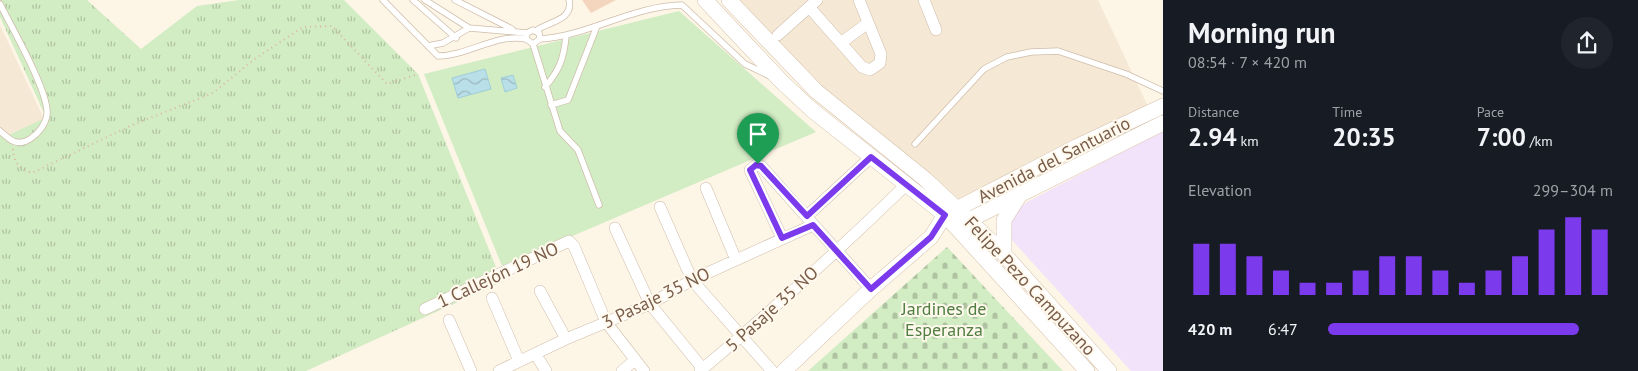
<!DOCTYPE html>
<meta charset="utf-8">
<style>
body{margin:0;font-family:"PT Sans",sans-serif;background:#20242c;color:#f1f3f6;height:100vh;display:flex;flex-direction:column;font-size:19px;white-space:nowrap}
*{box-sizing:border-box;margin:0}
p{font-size:16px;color:#9ea1a6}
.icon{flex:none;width:28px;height:28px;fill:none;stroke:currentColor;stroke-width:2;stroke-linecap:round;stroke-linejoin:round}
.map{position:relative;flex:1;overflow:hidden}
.panel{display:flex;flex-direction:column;background:#171b24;width:475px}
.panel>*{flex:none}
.pin{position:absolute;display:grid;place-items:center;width:42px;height:42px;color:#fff;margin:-51px -21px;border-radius:50% 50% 50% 0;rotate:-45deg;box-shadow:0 0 5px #0007}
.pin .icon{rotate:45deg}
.round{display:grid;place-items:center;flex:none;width:52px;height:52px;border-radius:26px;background:#20242c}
.headline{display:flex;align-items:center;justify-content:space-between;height:85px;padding:0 25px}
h1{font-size:28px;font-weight:700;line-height:38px}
.metrics{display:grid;grid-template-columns:repeat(3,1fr);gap:8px;height:85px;padding:5px 25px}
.metrics div{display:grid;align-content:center}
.metrics b{font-size:25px;font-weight:700}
.metrics small{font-size:14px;font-weight:400}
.metrics p{font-size:14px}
.chart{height:140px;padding:10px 25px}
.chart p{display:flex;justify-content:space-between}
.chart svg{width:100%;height:90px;margin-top:5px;stroke:#7c3aed;stroke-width:6}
ul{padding:0 25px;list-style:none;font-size:16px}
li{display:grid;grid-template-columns:80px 60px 1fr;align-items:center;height:38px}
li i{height:12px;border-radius:6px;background:#7c3aed}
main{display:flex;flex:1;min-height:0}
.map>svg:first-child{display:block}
</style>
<main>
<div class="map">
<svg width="1163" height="371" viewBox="0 0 1163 371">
<defs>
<pattern id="cemetery-stones" width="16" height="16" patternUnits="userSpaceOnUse" patternTransform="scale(1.25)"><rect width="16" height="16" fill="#d2ecc4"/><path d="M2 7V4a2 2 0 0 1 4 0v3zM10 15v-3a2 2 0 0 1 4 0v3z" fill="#afc2a1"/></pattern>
<pattern id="park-tufts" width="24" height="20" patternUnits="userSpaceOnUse" patternTransform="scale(1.25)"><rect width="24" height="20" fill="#d2ecc4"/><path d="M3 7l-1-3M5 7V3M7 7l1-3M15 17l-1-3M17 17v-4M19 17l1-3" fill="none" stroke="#afc2a1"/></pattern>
<pattern id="water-waves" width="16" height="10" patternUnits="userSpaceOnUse" patternTransform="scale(1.25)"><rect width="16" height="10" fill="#b9dfe8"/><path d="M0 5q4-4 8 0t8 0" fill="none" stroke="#9bb8be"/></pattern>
</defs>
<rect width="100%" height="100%" fill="#fdf5e6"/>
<path fill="#f5e8d4" d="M733 0H1098L1150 111 955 209 876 139Z
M0 25 44 119 5 136 0 129Z"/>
<path fill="#f2e3fa" d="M1163 131V371H1131L1011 239 1008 223 1019 208 1027 202Z"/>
<path fill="#d2ecc4" d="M679 11 816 132 502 266 424 74Z"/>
<path fill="url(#cemetery-stones)" d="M947 247 1063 371H808Z"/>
<path fill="url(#park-tufts)" d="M0 0H87L141 49 197 6 239 0H344L418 74 502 282 306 371H0V129L6 136 43 119 44 113 0 17Z"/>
<path fill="url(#water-waves)" stroke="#9fceda" d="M485 69 491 89 458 98 452 78Z
M513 75 517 88 505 92 501 78Z"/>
<path fill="#f4d5bd" d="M582 0H616L591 13Z"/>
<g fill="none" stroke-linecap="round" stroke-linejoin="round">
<defs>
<path id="lane" d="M383 0 438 56C468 56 496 33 526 39
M413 0 456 38
M425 0 469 28 527 33
M455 0 512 29
M0 4C11 26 49 92 47 114 46 124 38 134 30 139 17 147 10 140 0 131
M536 31C546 22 574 21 569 0
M540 39C589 36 632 6 682 5L745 64 770 76
M533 44 540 39 539 33 533 30 527 33 526 39 533 44 560 131 578 150 599 205
M428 46 443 43 469 28
M545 87C560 70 564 57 566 36
M551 105 568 100 597 26
M915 144 984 69 1007 57 1031 52 1058 51 1126 74 1163 91"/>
<path id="street" d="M924 0 936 30
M809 7 862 67 870 70 880 63 881 54 859 0
M778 35 817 0
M842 42 868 23
M706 188 736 260
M660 207 692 280 772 371
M807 216 871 157
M615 228 650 304 703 369
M782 238 750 170 756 165 761 166 871 289
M540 291 566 339
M492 298 519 361
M425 309 569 241 574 246 606 322 644 371
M449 320 471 371
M536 355 546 371
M499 371 566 339 650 304 692 280 813 225
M622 371 635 360
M700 371C772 311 840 249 907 184"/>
<path id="secondary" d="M705 0 781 81 812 110 945 215 1087 371
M729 0 816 91 925 179 970 221 1004 254 1109 371
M961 224 1163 123
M1004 254V220L1021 193
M784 371 871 289 931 237 945 215 1076 147 1163 106"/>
</defs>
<use href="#lane" stroke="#cfbdab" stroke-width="7"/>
<use href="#street" stroke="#cfbdab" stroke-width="12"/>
<use href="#secondary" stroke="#d5c0ab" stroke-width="16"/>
<path stroke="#d9b89f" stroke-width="2" stroke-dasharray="1 4" stroke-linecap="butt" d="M13 149C14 164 19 168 32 173L130 126 213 93 256 58 303 27 332 26 387 84 418 74"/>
<use href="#lane" stroke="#fff" stroke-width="5.5"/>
<use href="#street" stroke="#fff" stroke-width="11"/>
<use href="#secondary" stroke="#fff" stroke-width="15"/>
</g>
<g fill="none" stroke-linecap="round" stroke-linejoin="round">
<defs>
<path id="route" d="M871 157 945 215 931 237 871 289 813 225 782 238 750 170 756 165 761 166 807 216Z"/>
</defs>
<use href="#route" stroke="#fff" stroke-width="10"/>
<use href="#route" stroke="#7c3aed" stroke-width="6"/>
</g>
<g text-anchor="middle" stroke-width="4" stroke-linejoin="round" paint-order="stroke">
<g font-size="18" fill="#785c49" stroke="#fff9ed">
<text transform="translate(1054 160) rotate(-27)" y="6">Avenida del Santuario</text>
<text transform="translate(498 275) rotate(-25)" y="6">1 Callejón 19 NO</text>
<text transform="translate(1030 286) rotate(47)" y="6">Felipe Pezo Campuzano</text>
<text transform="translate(656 298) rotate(-26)" y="6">3 Pasaje 35 NO</text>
<text transform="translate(772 309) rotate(-42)" y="6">5 Pasaje 35 NO</text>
</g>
<g font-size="18" fill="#507e41" stroke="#fff9ed">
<text x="944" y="315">Jardines de<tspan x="944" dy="21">Esperanza</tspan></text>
</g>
</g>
</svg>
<div class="pin" style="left:758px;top:164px;background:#1e9e55"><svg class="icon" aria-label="arrive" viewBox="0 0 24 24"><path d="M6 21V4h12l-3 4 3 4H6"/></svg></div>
</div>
<section class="panel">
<div class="headline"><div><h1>Morning run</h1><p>08:54 · 7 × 420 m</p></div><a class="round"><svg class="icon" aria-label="share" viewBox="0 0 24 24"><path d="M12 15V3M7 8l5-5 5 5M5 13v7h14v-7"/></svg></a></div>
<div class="metrics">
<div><p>Distance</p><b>2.94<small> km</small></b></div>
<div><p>Time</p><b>20:35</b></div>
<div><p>Pace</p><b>7:00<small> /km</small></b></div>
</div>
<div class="chart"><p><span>Elevation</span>299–304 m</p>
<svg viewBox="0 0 160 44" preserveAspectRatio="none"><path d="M5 44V19M15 44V19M25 44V25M35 44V32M45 44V38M55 44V38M65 44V32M75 44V25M85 44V25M95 44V32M105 44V38M115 44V32M125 44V25M135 44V12M145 44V6M155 44V12"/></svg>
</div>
<ul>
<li><b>420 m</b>6:47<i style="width:88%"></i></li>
</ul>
</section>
</main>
